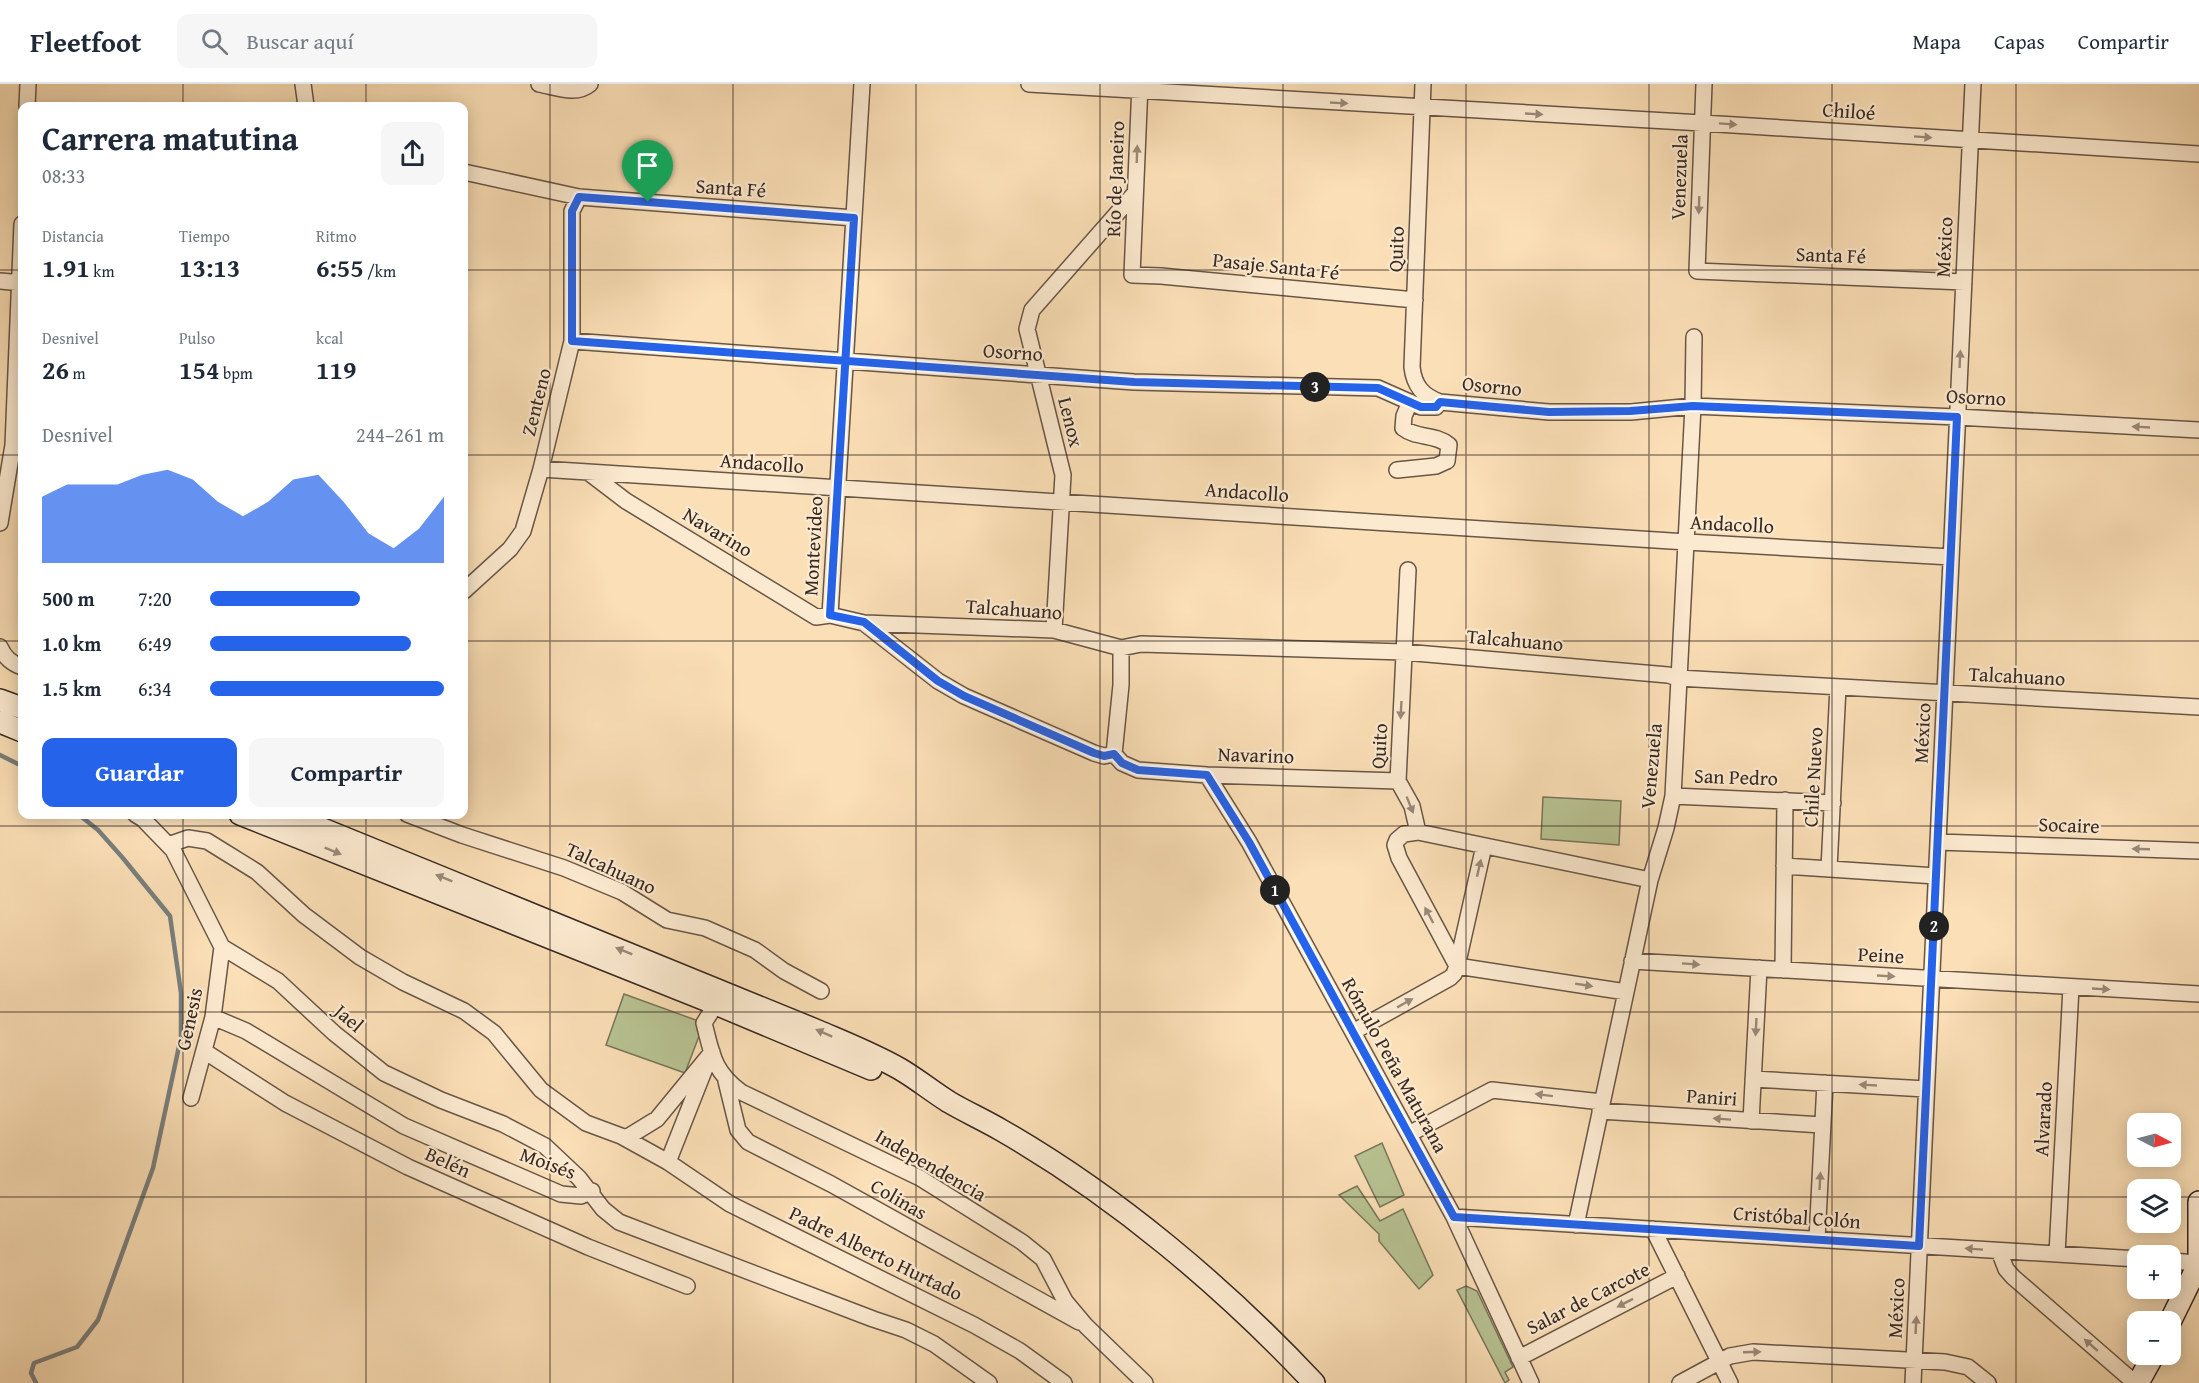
<!DOCTYPE html>
<html lang="es">
<meta charset="utf-8">
<style>
body{margin:0;font-family:"Gentium Book Plus",serif;background:#f6f6f7;color:#1f2937;height:100vh;display:flex;flex-direction:column;font-size:22px;white-space:nowrap}
*{box-sizing:border-box;margin:0}
p{font-size:20px;color:#747a83}
.icon{flex:none;width:33px;height:33px;fill:none;stroke:currentColor;stroke-width:2;stroke-linecap:round;stroke-linejoin:round}
.map{position:relative;flex:1;overflow:hidden}
.sheet{position:absolute;left:18px;top:18px;width:450px;height:717px;display:flex;flex-direction:column;background:#fff;border-radius:12px;box-shadow:0 3px 15px #0003}
.sheet>*{flex:none}
.needle{width:39px;rotate:96deg}
.fabs{position:absolute;left:2127px;top:1029px;display:grid;gap:12px}
.fabs a{display:grid;place-items:center;width:54px;height:54px;border-radius:12px;background:#fff;box-shadow:0 3px 15px #0003;font-size:30px}
.pin{position:absolute;display:grid;place-items:center;width:51px;height:51px;color:#fff;margin:-62px -26px;border-radius:50% 50% 50% 0;rotate:-45deg;box-shadow:0 0 6px #0007}
.pin .icon{rotate:45deg}
.km{position:absolute;width:30px;height:30px;margin:-15px;border-radius:50%;background:#222;color:#fff;font-size:16px;line-height:30px;text-align:center}
.round{display:grid;place-items:center;flex:none;width:63px;height:63px;border-radius:12px;background:#f6f6f7}
.headline{display:flex;align-items:center;justify-content:space-between;height:102px;padding:0 24px}
h1{font-size:33px;font-weight:800;line-height:45px}
.stats{display:grid;grid-template-columns:repeat(3,1fr);gap:9px;height:102px;padding:6px 24px}
.stats div{display:grid;align-content:center}
.stats b{font-size:26px;font-weight:800}
.stats small{font-size:16px;font-weight:400}
.stats p{font-size:16px}
.chart{height:168px;padding:12px 24px}
.chart p{display:flex;justify-content:space-between}
.chart svg{width:100%;height:108px;margin-top:6px;fill:#2563eb;opacity:.7}
.cta{display:flex;gap:12px;margin-top:auto;padding:12px 24px}
.cta a{flex:1;height:69px;border-radius:12px;background:#2563eb;color:#fff;font-size:24px;font-weight:800;line-height:69px;text-align:center}
.cta a+a{background:#f6f6f7;color:#1f2937}
ul{padding:0 24px;list-style:none;font-size:20px}
li{display:grid;grid-template-columns:96px 72px 1fr;align-items:center;height:45px}
li i{height:15px;border-radius:8px;background:#2563eb}
header{display:flex;align-items:center;gap:36px;box-sizing:border-box;height:84px;padding:0 30px;background:#fff;border-bottom:2px solid #e0e1e3}
header strong{font-size:28px}
nav{display:flex;gap:33px;margin-inline-start:auto;font-size:21px}
.search{width:420px;height:54px;background:#f6f6f7;display:flex;align-items:center;gap:15px;box-sizing:border-box;padding:0 21px;border-radius:12px;color:#747a83;font-size:22px}
.map>svg:first-child{display:block}
</style>
<header>
<strong>Fleetfoot</strong>
<div class="search"><svg class="icon" aria-label="search" viewBox="0 0 24 24"><circle cx="10" cy="10" r="6"/><path d="M15 15l6 6"/></svg>Buscar aquí</div>
<nav><a>Mapa</a><a>Capas</a><a>Compartir</a></nav>
</header>
<div class="map">
<svg width="2199" height="1299" viewBox="0 0 2199 1299">
<rect width="100%" height="100%" fill="#fbdfb6"/>
<filter id="stains"><feTurbulence type="fractalNoise" baseFrequency=".00333" numOctaves="4"/><feColorMatrix values="0 0 0 0 .2 0 0 0 0 .09 0 0 0 0 .02 0 0 0 .5 -.17"/></filter>
<radialGradient id="worn" r=".72"><stop offset=".6" stop-color="#630" stop-opacity="0"/><stop offset="1" stop-color="#630" stop-opacity=".3"/></radialGradient>
<path fill="#b8c393" stroke="#78765a" stroke-width="1.5" d="M1543 713 1621 717 1619 761 1541 755Z
M624 910 704 939 685 989 606 961Z
M1382 1059 1404 1111 1380 1123 1355 1072Z
M1357 1102 1380 1137 1403 1125 1433 1191 1419 1205 1379 1157V1150L1339 1111Z
M1466 1202 1477 1207 1513 1283 1505 1288 1509 1296 1505 1299 1457 1206Z"/>
<g fill="none" stroke-linecap="round" stroke-linejoin="round">
<path stroke="#797f7d" stroke-width="4.5" d="M0 671 22 682
M36 1299 31 1289 34 1279 77 1263 98 1236 153 1084 181 953V909L170 832 122 773 98 746 78 730"/>
<defs>
<path id="minor" d="M303 0 306 22
M539 0C556 3 576 12 590 0
M1029 0 1702 39 2199 70
M1140 0 1132 191 1161 192 1415 216
M1423 0 1412 283C1414 302 1423 312 1440 318L1549 328H1631L1693 322 1957 333 2199 346
M1704 0 1697 187 1964 198
M27 22 28 0
M464 88 579 113 854 134
M0 197 22 199
M572 257 1134 298 1378 304 1421 323H1436L1440 318
M541 385 1687 458 1951 473
M1397 386 1436 382 1447 377 1449 361C1434 349 1417 355 1403 344L1404 332 1410 318
M588 388 626 417 816 533 830 531 864 539 1054 546 1121 564 1141 560 1404 568 1668 591 1678 594 2199 623
M0 439 13 361 22 140
M464 507 510 465 523 447 541 385 572 257V127L579 113
M830 531 862 0
M864 539 938 597 964 612 1094 669 1104 672 1114 670
M1054 546 1063 391 1027 245 1032 226 1135 109
M0 563C4 573 13 580 22 583
M1114 670 1122 679 1138 686 1207 691 1398 697
M1114 670 1121 601V564
M1207 691 1249 758 1454 1133 1531 1299
M1398 697 1408 486
M1398 697 1412 722 1418 748
M1673 712 1833 719
M135 730 143 735 173 766 222 863 278 897 334 949 384 989 441 1016 503 1040 545 1062 579 1094 603 1125 619 1138 873 1235 906 1246 934 1260 989 1299
M407 730 462 751 564 784 622 808 667 836 705 844 755 866 784 887 821 907
M1938 758 2199 767
M168 761 188 754 207 757 257 788 304 831 360 873 403 898 464 927 494 949 541 1006 586 1039 621 1052 668 1078 730 1120 974 1241 1020 1267 1064 1299
M1784 782 1936 792
M1829 785 1838 603
M1632 877 2199 910
M1457 882 1399 774 1395 761 1397 756 1404 750 1418 748 1650 796
M1457 882 1484 762
M1783 886 1785 716
M716 920 704 939C712 970 713 987 741 1008L920 1094 1022 1158 1043 1175 1065 1217 1086 1242 1145 1299
M213 933 246 947 404 1042 561 1110 581 1112 592 1107
M1353 948 1450 894 1454 890 1457 882 1626 908
M204 967 285 1019 408 1083 588 1163 687 1202
M1753 995 1926 1005
M726 997 738 1046 748 1058 831 1100 1079 1238
M191 1014 213 933 222 863
M1600 1027 1822 1041
M1751 1037 1759 884
M1409 1050 1492 1006 1602 1018
M621 1052 626 1054 657 1035 712 968
M668 1078 706 982
M1454 1133 2138 1175
M1576 1141 1650 796 1666 744 1673 712 1693 322 1694 253
M1653 1145 1730 1299
M1817 1155 1825 999
M1999 1167 2006 1185 2013 1193 2135 1299
M2057 1170 2071 903
M2170 1177 2199 1179
M1519 1274 1677 1192
M1680 1299 1730 1272 1753 1268 1945 1278 1968 1283 1988 1299
M1913 1299 1973 0"/>
<path id="secondary" d="M0 616 22 624
M0 638 22 647
M240 730 716 920 871 985
M286 730 818 947C846 959 874 970 900 985 917 995 933 1008 949 1018 966 1028 984 1036 1001 1046 1116 1112 1224 1203 1314 1299
M2170 1238 2199 1179V1118
M2138 1299 2154 1270"/>
</defs>
<use href="#minor" stroke="#685647" stroke-width="18"/>
<use href="#secondary" stroke="#372822" stroke-width="24"/>
<use href="#minor" stroke="#fcead0" stroke-width="15"/>
<use href="#secondary" stroke="#fcead0" stroke-width="21"/>
</g>
<defs><path id="oneway-solid" d="M-6-.8H1V-3.2L6.5 0L1 3.2V.8H-6Z" transform="scale(1.5)"/></defs>
<g fill="#9a8979">
<use href="#oneway-solid" transform="translate(1339 19) rotate(3)"/>
<use href="#oneway-solid" transform="translate(1534 30) rotate(3)"/>
<use href="#oneway-solid" transform="translate(1728 40) rotate(4)"/>
<use href="#oneway-solid" transform="translate(1923 53) rotate(4)"/>
<use href="#oneway-solid" transform="translate(1137 70) rotate(-88)"/>
<use href="#oneway-solid" transform="translate(1699 121) rotate(92)"/>
<use href="#oneway-solid" transform="translate(1960 275) rotate(-87)"/>
<use href="#oneway-solid" transform="translate(2141 343) rotate(-177)"/>
<use href="#oneway-solid" transform="translate(1401 626) rotate(93)"/>
<use href="#oneway-solid" transform="translate(1410 721) rotate(68)"/>
<use href="#oneway-solid" transform="translate(2141 765) rotate(-178)"/>
<use href="#oneway-solid" transform="translate(333 767) rotate(22)"/>
<use href="#oneway-solid" transform="translate(1479 784) rotate(-77)"/>
<use href="#oneway-solid" transform="translate(444 794) rotate(-158)"/>
<use href="#oneway-solid" transform="translate(1429 831) rotate(-118)"/>
<use href="#oneway-solid" transform="translate(624 867) rotate(-158)"/>
<use href="#oneway-solid" transform="translate(1691 880) rotate(4)"/>
<use href="#oneway-solid" transform="translate(1886 892) rotate(3)"/>
<use href="#oneway-solid" transform="translate(1584 901) rotate(9)"/>
<use href="#oneway-solid" transform="translate(2101 905) rotate(3)"/>
<use href="#oneway-solid" transform="translate(1405 919) rotate(-29)"/>
<use href="#oneway-solid" transform="translate(1756 943) rotate(93)"/>
<use href="#oneway-solid" transform="translate(824 949) rotate(-156)"/>
<use href="#oneway-solid" transform="translate(1868 1001) rotate(-177)"/>
<use href="#oneway-solid" transform="translate(1544 1011) rotate(-173)"/>
<use href="#oneway-solid" transform="translate(1722 1035) rotate(-176)"/>
<use href="#oneway-solid" transform="translate(1820 1097) rotate(-87)"/>
<use href="#oneway-solid" transform="translate(1974 1165) rotate(-176)"/>
<use href="#oneway-solid" transform="translate(1625 1219) rotate(153)"/>
<use href="#oneway-solid" transform="translate(1916 1241) rotate(-87)"/>
<use href="#oneway-solid" transform="translate(2091 1261) rotate(-139)"/>
<use href="#oneway-solid" transform="translate(1752 1268) rotate(-2)"/>
</g>
<g fill="none" stroke-linecap="round" stroke-linejoin="round">
<defs>
<path id="route" d="M648 118 854 134 830 531 864 538 938 597 964 612 1094 669 1104 672 1114 670 1122 679 1138 686 1207 691 1249 758 1454 1133 1919 1162 1957 333 1693 322 1630 327 1549 328 1440 318 1436 323H1421L1378 304 1134 298 572 257V127L579 113 648 118"/>
</defs>
<use href="#route" stroke="#fff" stroke-width="12"/>
<use href="#route" stroke="#2563eb" stroke-width="8"/>
</g>
<path fill="none" stroke="#372822" stroke-width="1.5" stroke-opacity="0.55" d="M183 0V22M366 0V22M550 0V1299M733 0V1299M916 0V1299M1100 0V1299M1283 0V1299M1466 0V1299M1649 0V1299M1832 0V1299M2016 0V1299M0 186H22M464 186H2199M0 371H22M464 371H2199M0 557H22M464 557H2199M183 730V1299M366 730V1299M0 742H2199M0 928H2199M0 1113H2138M2170 1113H2199"/>
<g text-anchor="middle" stroke-width="4.5" stroke-linejoin="round" paint-order="stroke">
<g font-size="20" fill="#372822" stroke="#fcead0">
<text transform="translate(1849 27) rotate(4)" y="7">Chiloé</text>
<text transform="translate(1679 93) rotate(-88)" y="7">Venezuela</text>
<text transform="translate(1115 95) rotate(-88)" y="7">Río de Janeiro</text>
<text transform="translate(731 104) rotate(4)" y="7">Santa Fé</text>
<text transform="translate(1944 163) rotate(-87)" y="7">México</text>
<text transform="translate(1396 165) rotate(-88)" y="7">Quito</text>
<text transform="translate(1831 171) rotate(2)" y="7">Santa Fé</text>
<text transform="translate(1276 182) rotate(6)" y="7">Pasaje Santa Fé</text>
<text transform="translate(1013 268) rotate(4)" y="7">Osorno</text>
<text transform="translate(1492 302) rotate(6)" y="7">Osorno</text>
<text transform="translate(1976 313) rotate(3)" y="7">Osorno</text>
<text transform="translate(536 318) rotate(-76)" y="7">Zenteno</text>
<text transform="translate(1071 338) rotate(76)" y="7">Lenox</text>
<text transform="translate(762 379) rotate(4)" y="7">Andacollo</text>
<text transform="translate(1247 408) rotate(4)" y="7">Andacollo</text>
<text transform="translate(1732 440) rotate(3)" y="7">Andacollo</text>
<text transform="translate(718 448) rotate(31)" y="7">Navarino</text>
<text transform="translate(813 462) rotate(-87)" y="7">Montevideo</text>
<text transform="translate(1014 525) rotate(4)" y="7">Talcahuano</text>
<text transform="translate(1515 556) rotate(5)" y="7">Talcahuano</text>
<text transform="translate(2017 592) rotate(3)" y="7">Talcahuano</text>
<text transform="translate(1922 649) rotate(-87)" y="7">México</text>
<text transform="translate(1379 662) rotate(-87)" y="7">Quito</text>
<text transform="translate(1256 671) rotate(2)" y="7">Navarino</text>
<text transform="translate(1651 682) rotate(-85)" y="7">Venezuela</text>
<text transform="translate(1736 693) rotate(2)" y="7">San Pedro</text>
<text transform="translate(1813 693) rotate(-87)" y="7">Chile Nuevo</text>
<text transform="translate(2069 741) rotate(2)" y="7">Socaire</text>
<text transform="translate(611 784) rotate(25)" y="7">Talcahuano</text>
<text transform="translate(1881 871) rotate(3)" y="7">Peine</text>
<text transform="translate(349 934) rotate(41)" y="7">Jael</text>
<text transform="translate(189 935) rotate(-78)" y="7">Genesis</text>
<text transform="translate(1395 981) rotate(61)" y="7">Rómulo Peña Maturana</text>
<text transform="translate(1712 1013) rotate(4)" y="7">Paniri</text>
<text transform="translate(2043 1035) rotate(-87)" y="7">Alvarado</text>
<text transform="translate(448 1078) rotate(24)" y="7">Belén</text>
<text transform="translate(548 1079) rotate(20)" y="7">Moisés</text>
<text transform="translate(931 1081) rotate(30)" y="7">Independencia</text>
<text transform="translate(899 1115) rotate(30)" y="7">Colinas</text>
<text transform="translate(1797 1133) rotate(4)" y="7">Cristóbal Colón</text>
<text transform="translate(876 1169) rotate(26)" y="7">Padre Alberto Hurtado</text>
<text transform="translate(1588 1214) rotate(-27)" y="7">Salar de Carcote</text>
<text transform="translate(1896 1224) rotate(-87)" y="7">México</text>
</g>
</g>
<rect width="100%" height="100%" filter="url(#stains)"/>
<rect width="100%" height="100%" fill="url(#worn)"/>
</svg>
<div class="fabs">
<a><svg class="needle" viewBox="-14 -14 28 28"><path d="M0-13l5 13h-10z" fill="#e53935"/><path d="M0 13l5-13h-10z" fill="#747a83"/></svg></a>
<a><svg class="icon" aria-label="layers" viewBox="0 0 24 24"><path d="M12 4l9 5-9 5-9-5zM3 14l9 5 9-5"/></svg></a>
<a>+</a>
<a>−</a>
</div>
<div class="pin" style="left:648px;top:118px;background:#1e9e55"><svg class="icon" aria-label="arrive" viewBox="0 0 24 24"><path d="M6 21V4h12l-3 4 3 4H6"/></svg></div>
<b class="km" style="left:1275px;top:806px">1</b>
<b class="km" style="left:1934px;top:842px">2</b>
<b class="km" style="left:1315px;top:303px">3</b>
<section class="sheet">
<div class="headline"><div><h1>Carrera matutina</h1><p>08:33</p></div><a class="round"><svg class="icon" aria-label="share" viewBox="0 0 24 24"><path d="M12 15V3M7 8l5-5 5 5M5 13v7h14v-7"/></svg></a></div>
<div class="stats">
<div><p>Distancia</p><b>1.91<small> km</small></b></div>
<div><p>Tiempo</p><b>13:13</b></div>
<div><p>Ritmo</p><b>6:55<small> /km</small></b></div>
</div>
<div class="stats">
<div><p>Desnivel</p><b>26<small> m</small></b></div>
<div><p>Pulso</p><b>154<small> bpm</small></b></div>
<div><p>kcal</p><b>119</b></div>
</div>
<div class="chart"><p><span>Desnivel</span>244–261 m</p>
<svg viewBox="0 0 160 44" preserveAspectRatio="none"><path d="M0 44V17L10 12L20 12L30 12L40 8L50 6L60 10L70 19L80 25L90 19L100 10L110 8L120 19L130 32L140 38L150 30L160 17V44z"/></svg>
</div>
<ul>
<li><b>500 m</b>7:20<i style="width:64%"></i></li>
<li><b>1.0 km</b>6:49<i style="width:86%"></i></li>
<li><b>1.5 km</b>6:34<i style="width:100%"></i></li>
</ul>
<div class="cta"><a>Guardar</a><a>Compartir</a></div>
</section>
</div>
